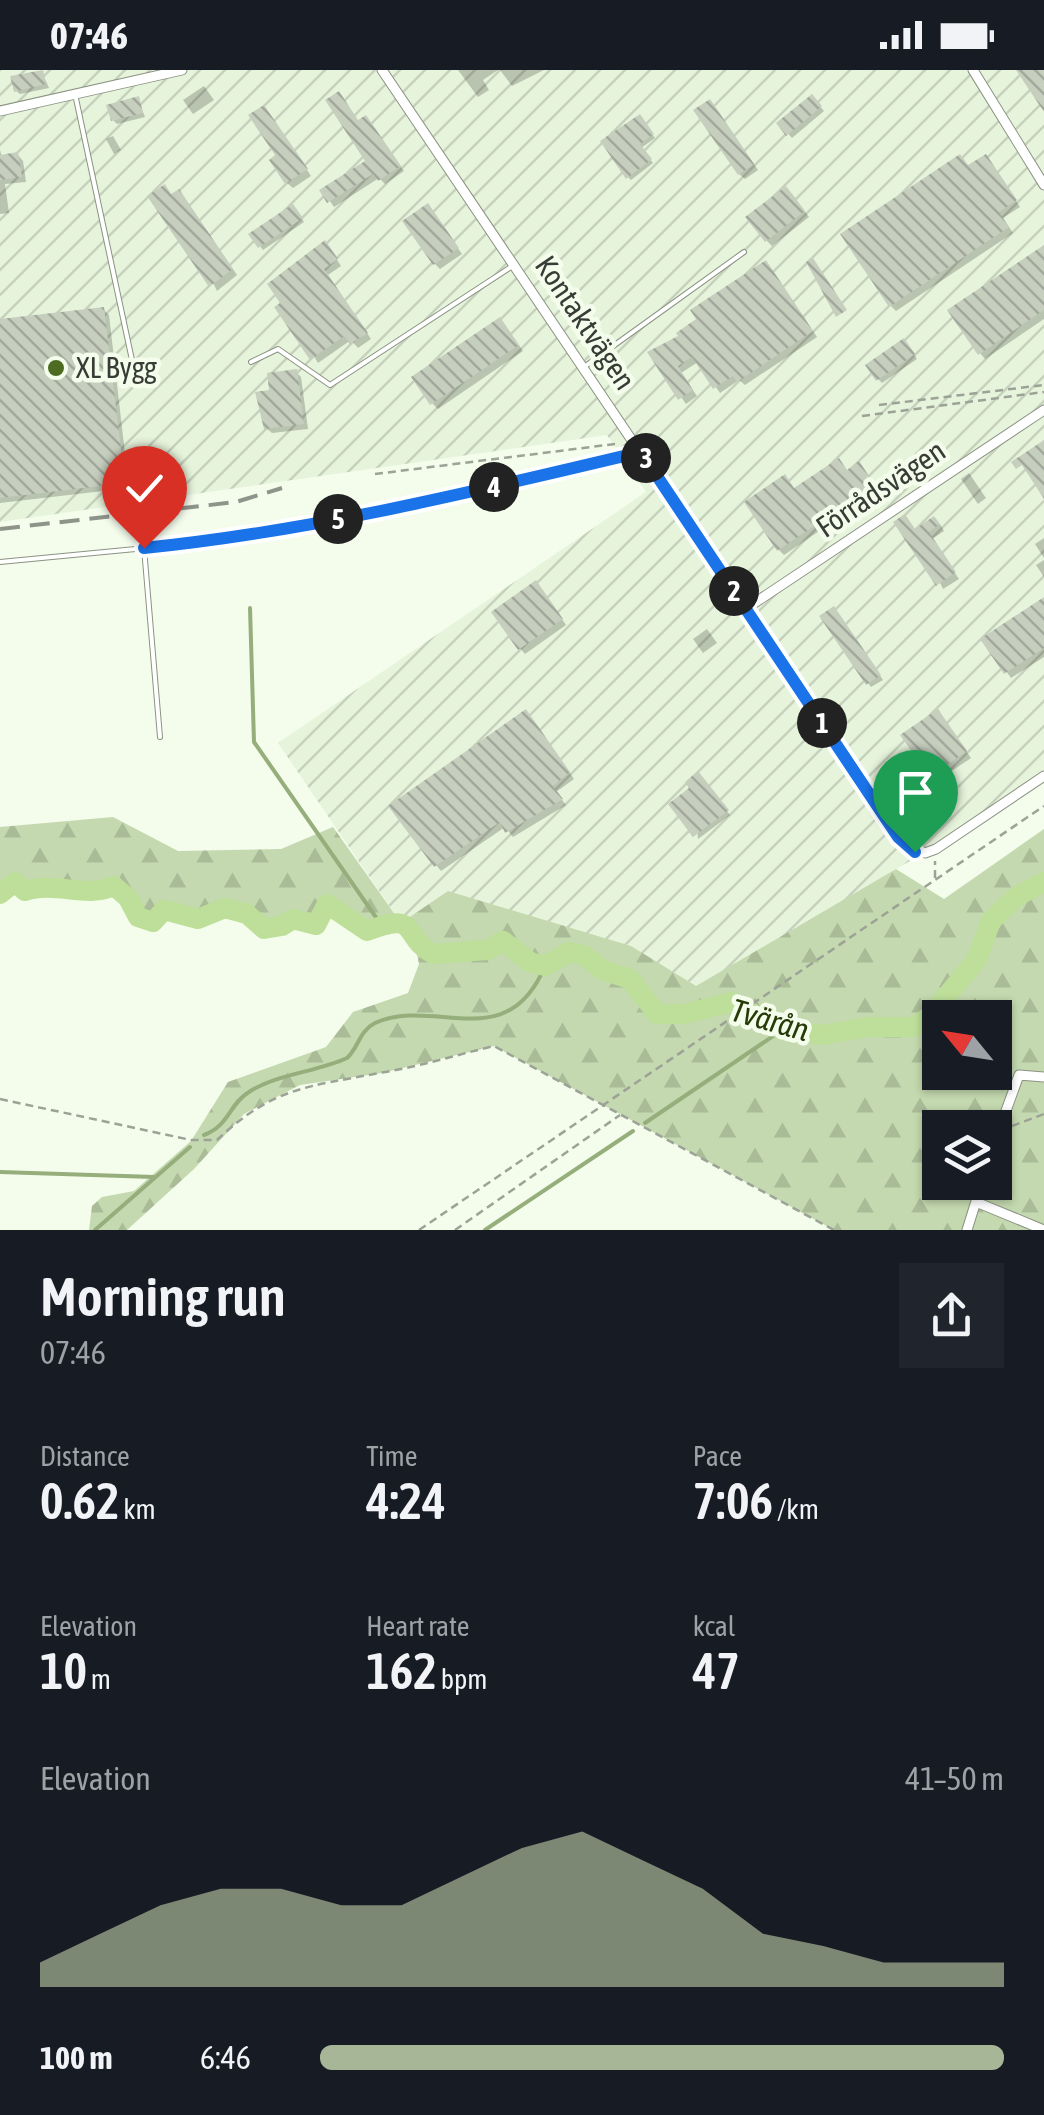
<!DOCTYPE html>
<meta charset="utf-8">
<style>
body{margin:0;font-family:"Asap Condensed",sans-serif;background:#20242c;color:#f1f3f6;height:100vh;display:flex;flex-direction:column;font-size:38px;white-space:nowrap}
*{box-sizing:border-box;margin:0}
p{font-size:32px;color:#9ea1a6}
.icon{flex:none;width:55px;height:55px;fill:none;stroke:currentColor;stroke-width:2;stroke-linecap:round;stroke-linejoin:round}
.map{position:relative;height:1160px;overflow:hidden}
.panel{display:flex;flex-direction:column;background:#171b24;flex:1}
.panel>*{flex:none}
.needle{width:65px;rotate:300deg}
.fabs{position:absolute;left:922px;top:930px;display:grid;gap:20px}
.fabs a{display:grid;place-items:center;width:90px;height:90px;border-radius:0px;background:#171b24;box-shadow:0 2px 8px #0004;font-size:50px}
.pin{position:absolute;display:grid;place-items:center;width:85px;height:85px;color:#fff;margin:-102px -42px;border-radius:50% 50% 50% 0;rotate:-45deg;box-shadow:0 0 10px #0007}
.pin .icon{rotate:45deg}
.km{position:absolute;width:50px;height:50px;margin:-25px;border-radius:50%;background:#222;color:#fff;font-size:28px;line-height:50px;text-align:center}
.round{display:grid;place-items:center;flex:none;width:105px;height:105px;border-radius:0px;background:#20242c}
.overview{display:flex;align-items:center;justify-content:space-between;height:170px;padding:0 40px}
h1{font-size:55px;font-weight:600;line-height:75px}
.metrics{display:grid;grid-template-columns:repeat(3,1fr);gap:15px;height:170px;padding:10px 40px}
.metrics div{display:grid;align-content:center}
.metrics b{font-size:50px;font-weight:600}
.metrics small{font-size:28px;font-weight:400}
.metrics p{font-size:28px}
.chart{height:280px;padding:20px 40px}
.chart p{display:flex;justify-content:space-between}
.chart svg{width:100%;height:180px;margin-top:10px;fill:#a7b697;opacity:.7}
ul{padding:0 40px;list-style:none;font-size:32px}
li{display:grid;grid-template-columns:160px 120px 1fr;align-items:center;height:75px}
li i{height:25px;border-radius:12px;background:#a7b697}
.status{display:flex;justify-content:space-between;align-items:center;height:70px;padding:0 50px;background:#171b24;direction:ltr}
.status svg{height:28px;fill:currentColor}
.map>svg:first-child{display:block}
</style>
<div class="status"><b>07:46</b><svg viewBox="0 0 49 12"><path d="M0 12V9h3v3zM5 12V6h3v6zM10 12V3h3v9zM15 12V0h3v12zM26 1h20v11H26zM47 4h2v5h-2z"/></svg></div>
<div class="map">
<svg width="1044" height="1160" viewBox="0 0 1044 1160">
<defs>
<pattern id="industrial-furrows" width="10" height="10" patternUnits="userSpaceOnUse" patternTransform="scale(2.5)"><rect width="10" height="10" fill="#e7f4dc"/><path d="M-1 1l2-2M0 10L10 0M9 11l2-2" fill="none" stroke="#c7d2bd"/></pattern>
<pattern id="forest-firs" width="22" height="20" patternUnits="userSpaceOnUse" patternTransform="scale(2.5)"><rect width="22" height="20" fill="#c4d9af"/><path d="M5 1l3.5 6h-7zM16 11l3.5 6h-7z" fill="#a9bb97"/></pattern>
<pattern id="building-back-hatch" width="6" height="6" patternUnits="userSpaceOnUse" patternTransform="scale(2.5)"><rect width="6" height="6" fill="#c6cebe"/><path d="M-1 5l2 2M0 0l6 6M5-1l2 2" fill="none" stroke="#a2a89b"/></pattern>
</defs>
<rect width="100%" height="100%" fill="#f4fcec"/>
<path fill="url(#industrial-furrows)" d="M0 0H1044V701L932 778 696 917 401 853 278 673 646 422 607 365 0 452Z"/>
<path fill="url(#forest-firs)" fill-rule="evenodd" d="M113 747 178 781 281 779 333 757 401 853 448 821 631 876 696 916 896 799 944 829 1044 759V1160H834L494 976 382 1003 300 1015 244 1044 194 1099 127 1160H89L92 1136 102 1127 134 1121 191 1071 228 1012 326 977 353 942 408 923 419 894 411 857 401 853 367 861 327 834 316 855 293 849 282 856 264 859 247 844 225 838 198 849 165 840 153 852 138 847 128 828 114 816C86 829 56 811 25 821L15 812 0 824V757ZM940 948H995V1002H940ZM940 1058H995V1112H940Z"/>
<path fill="#0003" d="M458 0H498L483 10 489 20 478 27Z
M500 0H544L512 16Z
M42 2 49 18 20 24 16 21Z
M204 16 214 30 193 44 183 30Z
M812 27 824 41 792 68 779 54Z
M138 29 145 47 117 54 113 50Z
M715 37 758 100 745 109 739 104Z
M269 43 311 106 293 118 287 113Z
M642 50 655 68 641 78 653 93 631 110 628 107Z
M359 52 370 54 404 101 385 114 379 108 334 137 323 121 368 91Z
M113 66 121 80 114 84 106 69Z
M0 80 2 87 18 85 23 91 26 112 5 114 9 143 0 144Z
M991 92 1020 137 1003 148 1013 163 896 241 891 236 969 98Z
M792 124 809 147 772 176 766 170Z
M172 126 184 127 237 205 217 221Z
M297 141 304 152 263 180 260 176Z
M433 142 462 184 440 199 435 194Z
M1044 178V249L985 289 980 283Z
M330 179 341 196 328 205 371 269 358 278 351 270 318 293 283 234Z
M771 198 817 267 745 315 739 310 720 323 698 292 681 303 697 326 686 334 650 283 682 267Z
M103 239 109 245 129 418 0 433V252Z
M505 255 523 281 438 339 432 333Z
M908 275 917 289 882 313 878 309Z
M296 302 301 307 308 359 272 363 266 358 272 322Z
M864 400 878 421 784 485 779 480 795 421Z
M969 403 986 428 978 434 961 409Z
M940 454 944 461 932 469 959 509 943 519 916 461Z
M1044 468V488L1035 474Z
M1044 490V507L1036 495Z
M541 519 566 555 525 584 520 578Z
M1044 530V587L1011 608 984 570Z
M837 543 883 610 871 617 868 613Z
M707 559 717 573 703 583 693 569Z
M531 647 574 709 556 722 566 735 513 767 505 757 441 801 436 795Z
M943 648 971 688 937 711 931 706Z
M702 708 730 745 698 769 693 718Z"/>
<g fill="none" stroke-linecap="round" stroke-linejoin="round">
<path stroke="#95ae7b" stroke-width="4" d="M250 538 254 672 382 856
M645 1053 782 960
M204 1065C229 1056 229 1034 249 1022 276 1004 317 1002 347 988 359 977 359 961 375 953 434 926 507 987 545 896
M0 1102 154 1107
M95 1160 190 1077
M485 1160 633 1061"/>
<path stroke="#bddf99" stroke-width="20" d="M0 824 15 812 25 821C56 811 86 829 114 816L128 828 138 847 153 852 164 840 198 849 225 838 247 844 264 859 282 856 293 849 316 855 327 834 367 861C421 840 400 866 433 884L487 880 503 871 530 892 545 896 569 882 584 885 602 900 630 909 657 944H684L732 932 782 960 823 965 867 957H914L930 946 977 889 991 851 1016 827 1044 812"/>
</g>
<path fill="url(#building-back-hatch)" d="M43 0 46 14 14 22 10 6Z
M1016 0H1044V42Z
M339 21 358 50 366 45 401 96 378 111 373 104 327 133 319 120 365 91 325 30Z
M812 24 822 36 786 66 776 53Z
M139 26 143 43 111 51 106 35Z
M710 29 754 94 738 105 693 40Z
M264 35 308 99 285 114 269 90 275 85 248 45Z
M640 44 654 64 640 74 652 89 626 109 600 71Z
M18 82 22 107 0 110V85Z
M960 84 968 95 986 84 1017 130 999 142 1009 157 889 237 840 164Z
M165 114 171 124 179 119 233 199 209 217 147 126Z
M786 116 805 141 765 172 745 147Z
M428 133 459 178 433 195 402 151Z
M293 134 303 148 258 178 248 164Z
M325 170 338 189 324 199 368 263 350 274 344 266 310 290 274 237 280 233 267 214Z
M1044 175V240L978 285 947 240Z
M813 188 847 240 836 247 806 192Z
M766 190 813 261 737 312 733 306 713 319 692 287 678 296 693 320 678 330 647 282 678 266 676 263 696 249 690 240Z
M104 237 125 413 0 428V249Z
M500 247 519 275 430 335 411 307Z
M904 268 915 284 876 311 865 295Z
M297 299 304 354 264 359 255 322 269 320 267 303Z
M1044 370V429L1022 395 1016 399 1011 392Z
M839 388 847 400 859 391 875 415 777 481 744 432 785 404 794 418Z
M905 444 915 459 934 446 940 454 929 462 956 502 936 516 893 452Z
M536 510 563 549 518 580 491 542Z
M1044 527V578L1004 604 980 569Z
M834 536 881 605 866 615 819 546Z
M526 639 570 702 553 716 563 729 505 763 500 752 434 797 388 736Z
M938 639 967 681 930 707 900 665Z
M698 701 729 740 693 767 668 734 689 718 685 712Z"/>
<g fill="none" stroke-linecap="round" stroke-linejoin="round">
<defs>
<path id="lane" d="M75 24 135 304
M251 292 278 279 330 315 511 197
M584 297 744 182
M144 478 160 667
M0 492 219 471 414 436 637 383"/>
<path id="street" d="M382 0 905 775 925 783 936 779 1044 706
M973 0 1044 115
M0 41 182 0
M747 538 1044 340
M995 1071 1019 1005 1044 1007
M976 1132 1044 1160
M967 1160 982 1112"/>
</defs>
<use href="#lane" stroke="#8b9383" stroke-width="6"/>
<use href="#street" stroke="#8b9383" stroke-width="11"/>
<path stroke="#9ca296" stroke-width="2.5" stroke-dasharray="8 5" stroke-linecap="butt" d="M879 335 1044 315
M862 346 1044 322
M375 404 615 374
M935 808V791
M0 1029 191 1070H217C273 1017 307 1017 379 1003 418 997 456 985 494 976L834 1160
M1012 1056 1044 1044
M419 1160 1044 736
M455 1160 620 1045"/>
<use href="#lane" stroke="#fff" stroke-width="4"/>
<use href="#street" stroke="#fff" stroke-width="9"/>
<path stroke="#8f948a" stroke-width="4" stroke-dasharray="20 10" stroke-linecap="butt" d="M0 459 236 432 282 418"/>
</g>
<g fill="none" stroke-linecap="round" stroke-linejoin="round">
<defs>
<path id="route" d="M144 478C312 461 477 421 641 382L898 767 915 782"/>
</defs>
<use href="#route" stroke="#fff" stroke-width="20"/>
<use href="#route" stroke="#1a73e8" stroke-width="12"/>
</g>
<circle fill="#4d6c22" stroke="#f4fcec" stroke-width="4" cx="56" cy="298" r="10"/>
<g text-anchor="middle" stroke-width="9" stroke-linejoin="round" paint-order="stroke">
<g font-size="30" fill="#393c36" stroke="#f4fcec">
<text transform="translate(585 253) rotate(56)" y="10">Kontaktvägen</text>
<text transform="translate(881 419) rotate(-34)" y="10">Förrådsvägen</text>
</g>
<g font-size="30" fill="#393c36" stroke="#f4fcec" text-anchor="start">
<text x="76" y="308">XL Bygg</text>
</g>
<g font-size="32" font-style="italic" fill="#273b09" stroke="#f4fcec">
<text transform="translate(770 950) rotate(16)" y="11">Tvärån</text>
</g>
</g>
</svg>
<div class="fabs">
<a><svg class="needle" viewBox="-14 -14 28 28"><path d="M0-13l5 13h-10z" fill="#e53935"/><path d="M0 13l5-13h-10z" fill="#9ea1a6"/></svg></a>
<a><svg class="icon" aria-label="layers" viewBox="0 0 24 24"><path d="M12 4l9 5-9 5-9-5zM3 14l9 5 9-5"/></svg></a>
</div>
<div class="pin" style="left:915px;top:782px;background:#1e9e55"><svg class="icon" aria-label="arrive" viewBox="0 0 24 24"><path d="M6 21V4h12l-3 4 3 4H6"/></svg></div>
<div class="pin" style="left:144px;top:478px;background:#d93025"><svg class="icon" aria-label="check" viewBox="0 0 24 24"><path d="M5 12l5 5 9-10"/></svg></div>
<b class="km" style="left:822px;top:653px">1</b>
<b class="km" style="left:734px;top:521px">2</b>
<b class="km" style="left:646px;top:388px">3</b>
<b class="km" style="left:494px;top:417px">4</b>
<b class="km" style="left:338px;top:449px">5</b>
</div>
<section class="panel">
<div class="overview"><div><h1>Morning run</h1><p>07:46</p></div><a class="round"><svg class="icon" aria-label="share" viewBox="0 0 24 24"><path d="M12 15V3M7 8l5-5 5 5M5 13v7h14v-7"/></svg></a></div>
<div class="metrics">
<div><p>Distance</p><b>0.62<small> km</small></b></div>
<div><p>Time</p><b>4:24</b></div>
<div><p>Pace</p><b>7:06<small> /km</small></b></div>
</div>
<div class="metrics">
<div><p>Elevation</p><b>10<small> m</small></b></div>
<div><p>Heart rate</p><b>162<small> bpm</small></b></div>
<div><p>kcal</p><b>47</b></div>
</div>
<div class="chart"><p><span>Elevation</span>41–50 m</p>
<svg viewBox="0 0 160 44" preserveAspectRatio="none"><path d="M0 44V38L10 31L20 24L30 20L40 20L50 24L60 24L70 17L80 10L90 6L100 13L110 20L120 31L130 34L140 38L150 38L160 38V44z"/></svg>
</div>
<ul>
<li><b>100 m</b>6:46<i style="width:100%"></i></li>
</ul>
</section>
